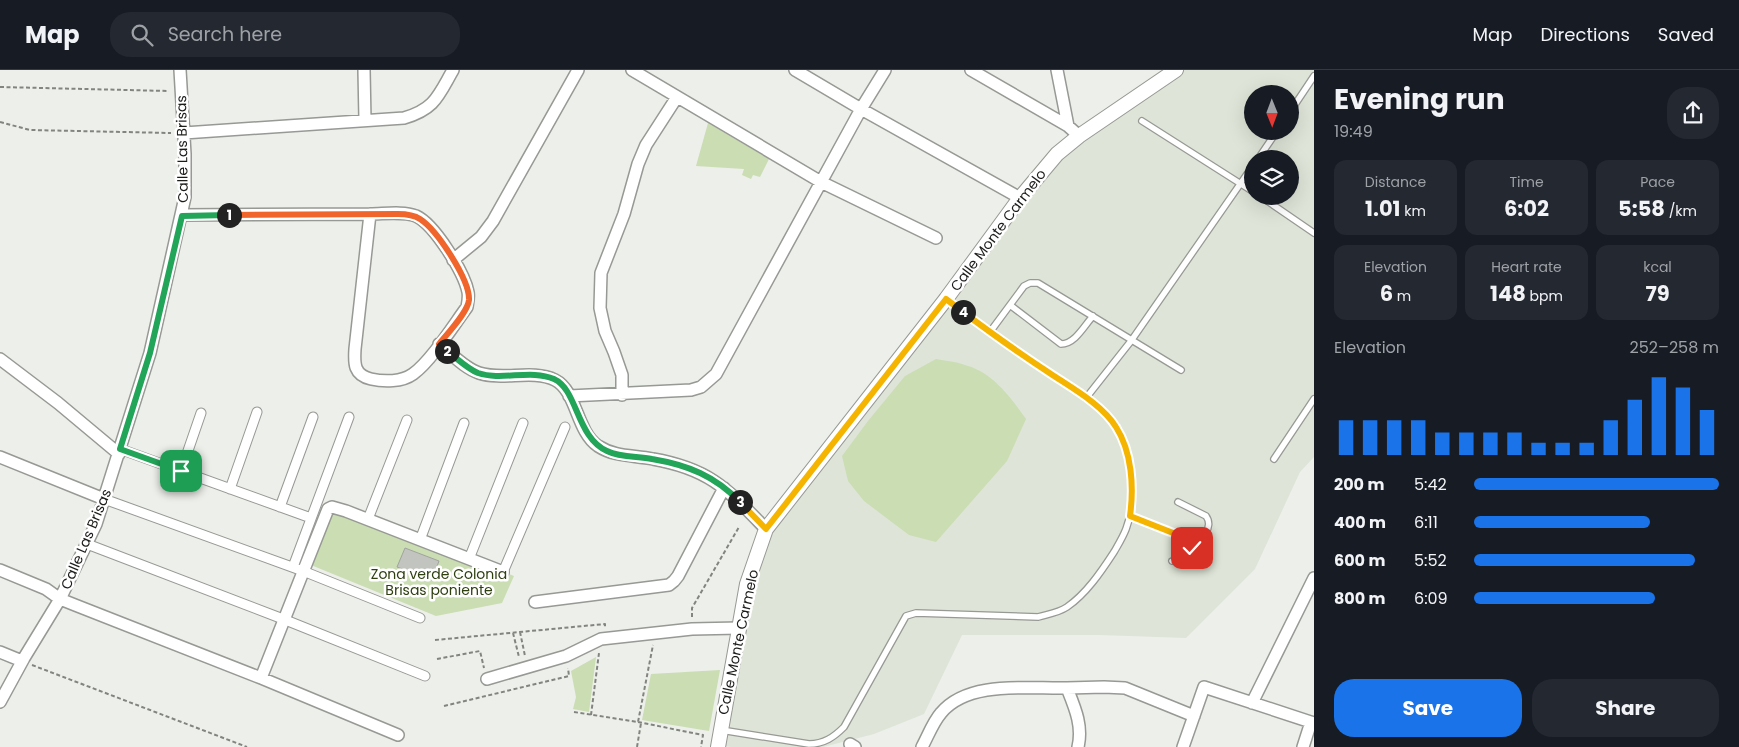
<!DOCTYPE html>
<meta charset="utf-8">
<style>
body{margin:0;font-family:Poppins,sans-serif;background:#242831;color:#f1f3f6;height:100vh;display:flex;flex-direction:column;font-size:19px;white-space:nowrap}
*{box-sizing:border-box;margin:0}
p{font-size:16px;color:#9ea1a6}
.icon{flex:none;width:28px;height:28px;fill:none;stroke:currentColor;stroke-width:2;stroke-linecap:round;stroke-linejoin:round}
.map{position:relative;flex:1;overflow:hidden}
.panel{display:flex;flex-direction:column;background:#171b24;width:425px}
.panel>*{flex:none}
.needle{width:32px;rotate:179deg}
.fabs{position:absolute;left:1244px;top:15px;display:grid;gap:10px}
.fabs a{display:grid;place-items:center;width:55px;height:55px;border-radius:50%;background:#171b24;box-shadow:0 5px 20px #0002;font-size:25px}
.pin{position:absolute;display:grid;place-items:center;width:42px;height:42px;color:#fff;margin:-21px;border-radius:10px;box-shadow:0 2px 8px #0006}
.km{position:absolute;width:25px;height:25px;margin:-12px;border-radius:50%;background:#222;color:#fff;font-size:14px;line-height:25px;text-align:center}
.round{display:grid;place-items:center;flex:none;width:52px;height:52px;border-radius:20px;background:#242831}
.overview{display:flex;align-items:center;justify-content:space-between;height:85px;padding:0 20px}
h1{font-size:28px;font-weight:700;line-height:38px}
.stats{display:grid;grid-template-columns:repeat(3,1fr);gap:8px;height:85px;padding:5px 20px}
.stats div{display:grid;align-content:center;border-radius:12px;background:#242831;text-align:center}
.stats b{font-size:21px;font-weight:700}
.stats small{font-size:14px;font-weight:400}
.stats p{font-size:14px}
.chart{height:140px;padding:10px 20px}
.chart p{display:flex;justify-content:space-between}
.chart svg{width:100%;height:90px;margin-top:5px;stroke:#1a73e8;stroke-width:6}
.action{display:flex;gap:10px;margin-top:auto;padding:10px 20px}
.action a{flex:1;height:58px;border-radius:20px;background:#1a73e8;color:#fff;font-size:20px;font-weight:700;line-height:58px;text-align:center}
.action a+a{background:#242831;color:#f1f3f6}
ul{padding:0 20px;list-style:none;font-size:16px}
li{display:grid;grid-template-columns:80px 60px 1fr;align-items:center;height:38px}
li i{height:12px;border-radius:6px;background:#1a73e8}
header{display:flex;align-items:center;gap:30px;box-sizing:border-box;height:70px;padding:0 25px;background:#171b24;border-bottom:1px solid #363941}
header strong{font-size:24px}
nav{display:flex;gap:28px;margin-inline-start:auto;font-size:18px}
.search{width:350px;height:45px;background:#242831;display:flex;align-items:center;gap:12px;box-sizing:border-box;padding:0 18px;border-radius:20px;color:#9ea1a6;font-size:19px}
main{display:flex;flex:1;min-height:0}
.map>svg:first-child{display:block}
</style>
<header>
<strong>Map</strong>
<div class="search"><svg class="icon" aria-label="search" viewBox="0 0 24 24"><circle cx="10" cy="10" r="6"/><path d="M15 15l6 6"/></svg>Search here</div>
<nav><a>Map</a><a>Directions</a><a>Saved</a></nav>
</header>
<main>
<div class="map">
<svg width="1314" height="677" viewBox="0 0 1314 677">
<rect width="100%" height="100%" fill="#edefea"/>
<path fill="#dee4d7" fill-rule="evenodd" d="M1176 0H1314V387L1300 402 1255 499 1186 568 1100 565H962L924 644 874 664 823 677H731L718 675 766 459 1057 84ZM1252 24H1290V61H1252ZM1252 89H1290V126H1252Z"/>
<path fill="#cbddb3" d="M708 53 769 89 760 107 753 105 751 109 742 105 744 99 696 96Z
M936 289C947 291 958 292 968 296 994 304 1011 328 1026 349L1007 391 936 472 909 465 864 431 848 411 842 386 868 351 905 306Z
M346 441 514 506 502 533 436 546 306 493 326 444Z
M596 587 589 642 573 639 576 627 571 601Z
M720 600 709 661 642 650 651 604Z"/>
<path fill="#c2c5bf" stroke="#a1a49e" d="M405 478 439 491 432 510 397 497Z"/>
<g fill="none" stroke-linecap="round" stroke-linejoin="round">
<defs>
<path id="service" d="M1290 42 1314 6
M1142 51 1252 121
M1258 89 1277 61
M1260 126 1314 163
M1010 235 1061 274C1075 274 1084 256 1093 246
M990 262 1024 216 1030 213H1038L1181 300
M1086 328 1131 271 1252 97
M1274 389 1314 329
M1130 446 1189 470C1202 473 1214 457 1206 446L1178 432
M1172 491C1184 487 1190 483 1196 472
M721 660 809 674C824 674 834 667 844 657L906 546 916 543 1038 547C1048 544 1058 543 1067 537 1086 524 1101 502 1114 482 1118 475 1123 467 1126 459 1137 431 1132 381 1116 356 1099 331 1063 312 1038 296 1007 274 976 252 946 229"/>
<path id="pedestrian" d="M120 379 311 448
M181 401 201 343
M230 419 257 342
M104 429 303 501 420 548
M280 437 313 347
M368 449 407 350
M420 470 464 353
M87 474 283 549 425 606
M469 489 523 353
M293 497 349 347
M503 502 565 357"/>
<path id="minor" d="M364 0 365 50
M632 0 821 112 936 168
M795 0 861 39 1020 128
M971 0 1068 56 1079 66
M1057 0 1068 56
M184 63 404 48C435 39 438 26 453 0
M182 145 370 144C384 144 403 141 416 146 434 154 464 202 468 222 469 227 468 232 467 237 453 256 431 291 413 304 402 312 384 312 371 309 354 305 354 294 355 279L370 144
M453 190 481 167 493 151 578 0
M439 274C452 284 464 298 479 303 503 311 532 299 555 310 577 321 576 361 598 376 615 387 633 385 653 389 710 399 727 419 766 459
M0 289 58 333 119 384
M622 325V305L614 282 605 261 600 238 601 203 624 144 638 94 646 75 677 27
M569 326 691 320 701 317 716 304 861 39 885 0
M0 387 104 429
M0 500 46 519 60 529 75 535 261 608 398 665
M535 532 669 515 674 511 678 506 724 418
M0 582 22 591
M261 608 326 444 328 439 332 437 346 441 503 502
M487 609 566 586 601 569 692 559 739 558
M1067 618 1104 617 1125 618 1194 646
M0 632 24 588 60 529 96 454 150 283 185 127V84L180 0
M1252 633 1314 508
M850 674 855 677
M922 677C928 666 933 652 941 643 968 610 1028 619 1067 618 1075 638 1083 656 1078 677
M1183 677 1204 617 1314 653
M1303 677 1311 652"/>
<path id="tertiary" d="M718 677 747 514 766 459 946 229 1020 128 1057 84 1079 66 1176 0"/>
</defs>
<use href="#service" stroke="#979994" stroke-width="8"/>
<use href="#pedestrian" stroke="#979994" stroke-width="11"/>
<use href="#minor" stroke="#979994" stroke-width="14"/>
<use href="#tertiary" stroke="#979994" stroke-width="16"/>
<path stroke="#828480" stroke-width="2" stroke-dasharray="4 2.5" stroke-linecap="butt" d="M0 17 169 21
M0 52 30 60 171 63
M692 547V538L739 457
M520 562 525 586
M513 563 519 587
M435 570 605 554V557
M437 589 480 581 484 598
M32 595 247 677
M444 636 569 606 568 598
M574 642 638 652 653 575
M591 645 599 583
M638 652 703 665 701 677
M637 677 641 653"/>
<use href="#service" stroke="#fff" stroke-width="5.5"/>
<use href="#pedestrian" stroke="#fff" stroke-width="9"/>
<use href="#minor" stroke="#fff" stroke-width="11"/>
<use href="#tertiary" stroke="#fff" stroke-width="14"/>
</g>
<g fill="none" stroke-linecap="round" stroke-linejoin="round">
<defs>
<path id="split-1" d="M181 401 120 379 150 283 182 146 229 145"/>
<path id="split-2" d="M229 145 398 144C406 144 414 145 420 149 437 160 470 210 469 230 468 242 447 264 439 274L447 281"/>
<path id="split-3" d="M447 281C457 288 466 298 478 303 502 311 531 299 554 309 578 320 576 367 607 381 621 388 638 386 652 389 688 395 715 406 740 432"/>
<path id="split-4" d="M740 432 766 459 946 229 963 242"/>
<path id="split-5" d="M963 242C991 263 1019 283 1048 302 1070 317 1102 334 1116 357 1132 382 1134 417 1130 446L1196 472 1192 478"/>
</defs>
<use href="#split-1" stroke="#fff" stroke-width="10"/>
<use href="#split-2" stroke="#fff" stroke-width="10"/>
<use href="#split-3" stroke="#fff" stroke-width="10"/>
<use href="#split-4" stroke="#fff" stroke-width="10"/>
<use href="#split-5" stroke="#fff" stroke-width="10"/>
<use href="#split-1" stroke="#22a559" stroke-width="6"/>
<use href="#split-2" stroke="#f0652b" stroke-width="6"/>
<use href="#split-3" stroke="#22a559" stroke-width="6"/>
<use href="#split-4" stroke="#f5b400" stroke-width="6"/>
<use href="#split-5" stroke="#f5b400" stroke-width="6"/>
</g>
<g text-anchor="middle" stroke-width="5" stroke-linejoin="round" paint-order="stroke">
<g font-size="14" fill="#1c1d1b" stroke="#fff">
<text transform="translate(182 79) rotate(-91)" y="5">Calle Las Brisas</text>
<text transform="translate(998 160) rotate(-53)" y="5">Calle Monte Carmelo</text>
<text transform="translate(86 469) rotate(-67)" y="5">Calle Las Brisas</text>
<text transform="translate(738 572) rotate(-78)" y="5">Calle Monte Carmelo</text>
</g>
<g font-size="14" fill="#2f3f10" stroke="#fff">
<text x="439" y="509">Zona verde Colonia<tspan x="439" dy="16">Brisas poniente</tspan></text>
</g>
</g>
</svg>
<div class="fabs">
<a><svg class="needle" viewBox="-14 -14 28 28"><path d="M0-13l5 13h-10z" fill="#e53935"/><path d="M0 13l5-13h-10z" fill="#9ea1a6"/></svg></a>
<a><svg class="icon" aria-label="layers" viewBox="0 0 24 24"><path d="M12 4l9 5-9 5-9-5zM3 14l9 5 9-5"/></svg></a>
</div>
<div class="pin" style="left:181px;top:401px;background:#1e9e55"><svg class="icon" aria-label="arrive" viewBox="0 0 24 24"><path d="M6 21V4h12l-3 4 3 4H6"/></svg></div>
<div class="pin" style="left:1192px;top:478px;background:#d93025"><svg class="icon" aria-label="check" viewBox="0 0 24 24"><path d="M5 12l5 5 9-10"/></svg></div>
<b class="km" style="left:229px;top:145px">1</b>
<b class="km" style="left:447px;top:281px">2</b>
<b class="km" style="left:740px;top:432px">3</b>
<b class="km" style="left:963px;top:242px">4</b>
</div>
<section class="panel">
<div class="overview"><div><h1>Evening run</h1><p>19:49</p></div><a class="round"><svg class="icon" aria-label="share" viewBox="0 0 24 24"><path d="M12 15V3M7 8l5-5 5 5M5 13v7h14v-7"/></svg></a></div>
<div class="stats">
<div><p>Distance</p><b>1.01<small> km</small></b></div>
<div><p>Time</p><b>6:02</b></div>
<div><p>Pace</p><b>5:58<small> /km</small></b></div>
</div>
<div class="stats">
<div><p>Elevation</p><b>6<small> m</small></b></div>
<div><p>Heart rate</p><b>148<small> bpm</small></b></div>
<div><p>kcal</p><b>79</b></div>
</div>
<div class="chart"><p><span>Elevation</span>252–258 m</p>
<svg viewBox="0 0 160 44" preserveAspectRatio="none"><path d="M5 44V27M15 44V27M25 44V27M35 44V27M45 44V33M55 44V33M65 44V33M75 44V33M85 44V38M95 44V38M105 44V38M115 44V27M125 44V17M135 44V6M145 44V11M155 44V22"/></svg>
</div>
<ul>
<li><b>200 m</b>5:42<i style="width:100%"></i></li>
<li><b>400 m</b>6:11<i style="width:72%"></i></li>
<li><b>600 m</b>5:52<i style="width:90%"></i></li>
<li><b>800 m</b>6:09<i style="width:74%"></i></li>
</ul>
<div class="action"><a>Save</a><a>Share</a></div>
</section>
</main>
